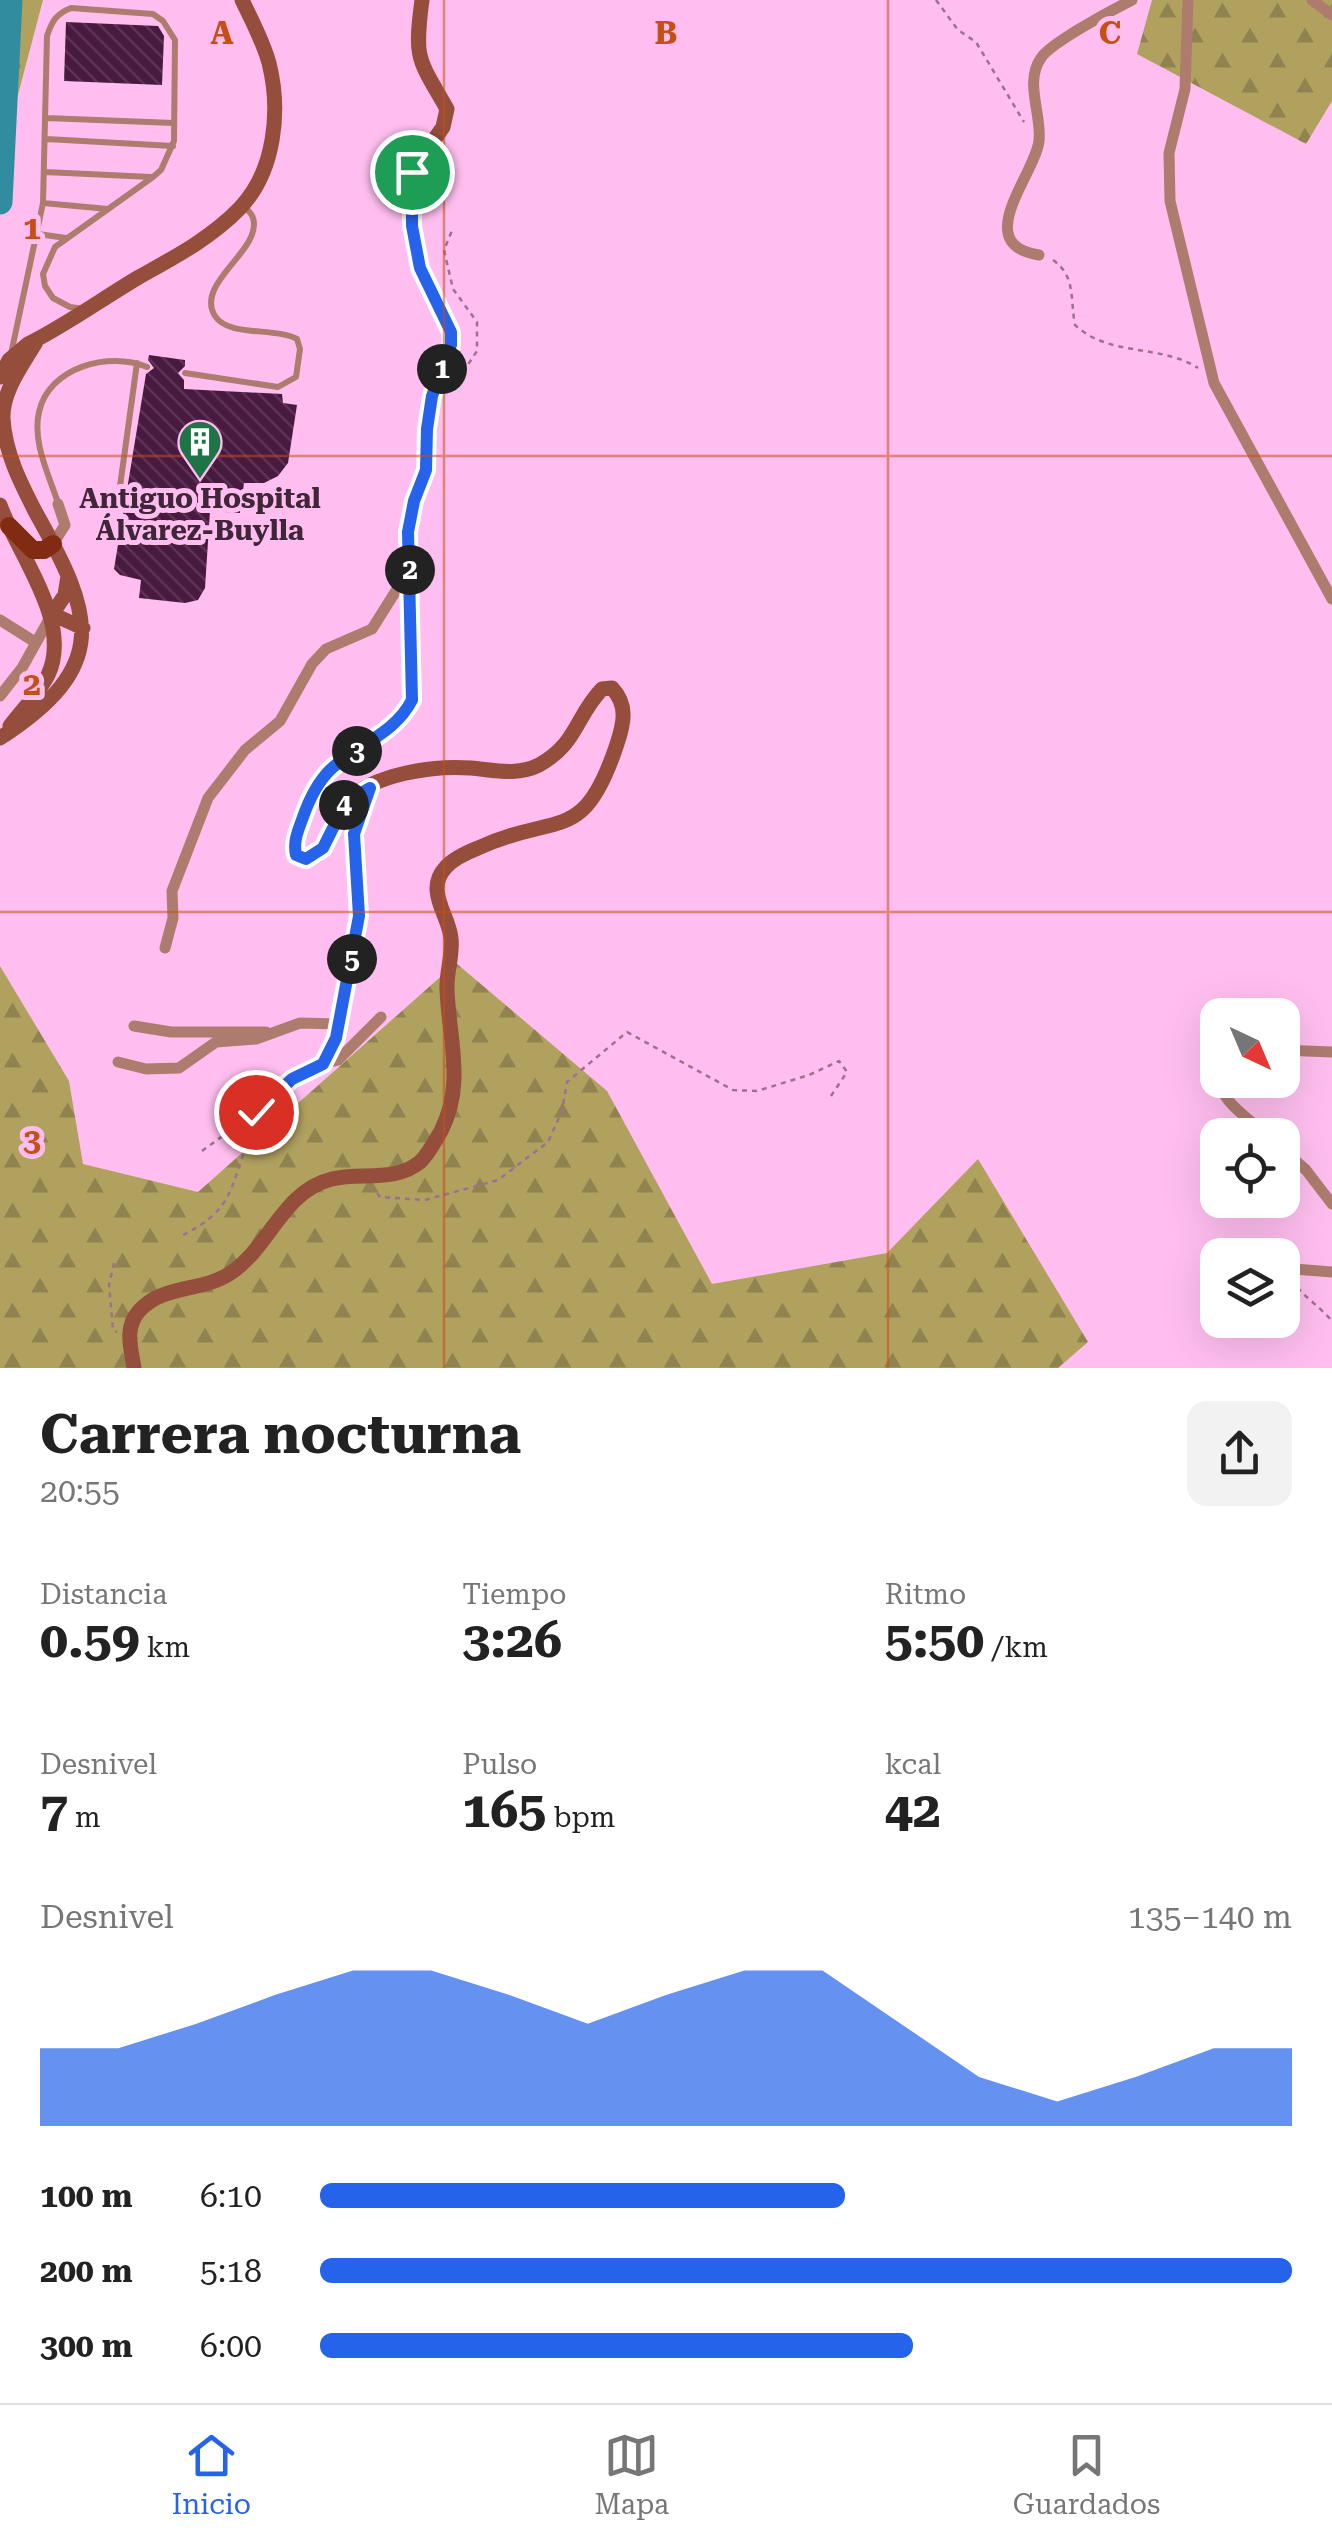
<!DOCTYPE html>
<html lang="es">
<meta charset="utf-8">
<style>
body{margin:0;font-family:"Roboto Serif",serif;background:#f2f2f2;color:#222;height:100vh;display:flex;flex-direction:column;font-size:38px;white-space:nowrap}
*{box-sizing:border-box;margin:0}
p{font-size:32px;color:#767676}
.icon{flex:none;width:55px;height:55px;fill:none;stroke:currentColor;stroke-width:2;stroke-linecap:round;stroke-linejoin:round}
.map{position:relative;height:1368px;overflow:hidden}
.drawer{display:flex;flex-direction:column;background:#fff;flex:1}
.drawer>*{flex:none}
.needle{width:65px;rotate:136deg}
.controls{position:absolute;left:1200px;top:998px;display:grid;gap:20px}
.controls a{display:grid;place-items:center;width:100px;height:100px;border-radius:20px;background:#fff;box-shadow:0 10px 40px #0002;font-size:50px}
.pin{position:absolute;display:grid;place-items:center;width:85px;height:85px;color:#fff;margin:-42px;border:5px solid #fff;border-radius:50%;box-shadow:0 2px 10px #0007}
.km{position:absolute;width:50px;height:50px;margin:-25px;border-radius:50%;background:#222;color:#fff;font-size:28px;line-height:50px;text-align:center}
.round{display:grid;place-items:center;flex:none;width:105px;height:105px;border-radius:20px;background:#f2f2f2}
.overview{display:flex;align-items:center;justify-content:space-between;height:170px;padding:0 40px}
h1{font-size:55px;font-weight:700;line-height:75px}
.figures{display:grid;grid-template-columns:repeat(3,1fr);gap:15px;height:170px;padding:10px 40px}
.figures div{display:grid;align-content:center}
.figures b{font-size:50px;font-weight:700}
.figures small{font-size:28px;font-weight:400}
.figures p{font-size:28px}
.chart{height:280px;padding:20px 40px}
.chart p{display:flex;justify-content:space-between}
.chart svg{width:100%;height:180px;margin-top:10px;fill:#2563eb;opacity:.7}
ul{padding:0 40px;list-style:none;font-size:32px}
li{display:grid;grid-template-columns:160px 120px 1fr;align-items:center;height:75px}
li i{height:25px;border-radius:12px;background:#2563eb}
.menu{display:flex;justify-content:space-around;align-items:center;height:140px;border-top:2px solid #e0e0e0;background:#fff;font-size:28px;color:#767676}
.menu a{display:grid;justify-items:center;gap:5px}
.menu .on{color:#2563eb}
.map>svg:first-child{display:block}
</style>
<div class="map">
<svg width="1332" height="1368" viewBox="0 0 1332 1368">
<defs>
<pattern id="forest-firs" width="22" height="20" patternUnits="userSpaceOnUse" patternTransform="scale(2.5)"><rect width="22" height="20" fill="#b1a15f"/><path d="M5 1l3.5 6h-7zM16 11l3.5 6h-7z" fill="#91834f"/></pattern>
<pattern id="building-back-hatch" width="6" height="6" patternUnits="userSpaceOnUse" patternTransform="scale(2.5)"><rect width="6" height="6" fill="#491a40"/><path d="M-1 5l2 2M0 0l6 6M5-1l2 2" fill="none" stroke="#5c3354"/></pattern>
</defs>
<rect width="100%" height="100%" fill="#ffbeef"/>
<path fill="url(#forest-firs)" d="M0 0H43L0 163Z
M1152 0H1332V101L1306 144 1137 54Z
M456 963 607 1091 712 1284 887 1253 978 1159 1088 1342 1058 1368H0V966L69 1081 83 1164 198 1192Z"/>
<g fill="none" stroke-linecap="round" stroke-linejoin="round">
<path stroke="#328ca0" stroke-width="25" d="M0 202 10 0"/>
</g>
<path fill="url(#building-back-hatch)" d="M66 22 158 26 164 36 162 85 64 81Z
M149 355 185 360V366L178 373 184 380V389L282 394 283 403 297 405 288 463 278 476 264 483H244L240 513 210 511 205 588 198 600 185 603 139 598 141 580 120 575 114 569 146 374 154 368 148 360Z"/>
<g fill="none" stroke-linecap="round" stroke-linejoin="round">
<path stroke="#9c7091" stroke-width="2.5" stroke-dasharray="5 5" stroke-linecap="butt" d="M936 0 958 30 976 42 1024 122
M1053 260C1076 276 1070 299 1075 325 1109 357 1161 344 1198 368
M452 389 477 351V322L453 289 444 250 453 228
M202 1151 239 1124
M377 1193 380 1197 425 1200 498 1180 548 1142 562 1111 567 1082 627 1032 733 1090 757 1091 809 1075 839 1061 847 1072 829 1099
M183 1235C232 1210 229 1192 247 1144
M114 1263 109 1285 113 1329 117 1332
M1291 1280C1303 1296 1319 1306 1332 1321"/>
<path stroke="#ae7c6e" stroke-width="6" d="M46 118 174 123
M46 139 173 146
M45 172 151 177
M43 203 108 209
M38 234 66 238
M11 354 43 203 47 36C52 21 56 14 71 8L153 14 163 21 175 40 174 141 161 170 153 177 55 247 43 274 45 286 53 298 70 307 84 309
M185 373 278 387 296 377 300 349 297 339C275 327 228 337 215 316 194 283 263 250 253 218 252 213 247 210 244 206
M58 503C49 475 32 442 39 412 49 367 109 351 147 367
M117 508 137 363"/>
<path stroke="#ae7c6e" stroke-width="11" d="M1188 0 1185 89 1169 153 1170 201 1214 383 1332 599
M1312 0 1332 15
M1039 255C970 244 1035 175 1039 141 1042 114 1024 82 1041 58 1050 43 1114 9 1132 0
M53 544 65 525 58 504
M0 620 35 642
M0 696 22 668 52 614
M370 788 354 834 359 916 345 998 336 1038 323 1064 338 1060 381 1017
M165 948 173 918 172 891 208 798 245 750 280 721 312 664 326 649 372 629 409 570
M134 1026 171 1032H266
M1282 1050 1332 1052
M118 1062 146 1069 179 1068 216 1042 256 1039 300 1023 339 1024
M1218 1069C1213 1097 1248 1118 1267 1135
M251 1133C260 1097 291 1080 323 1064
M1282 1149 1306 1170 1332 1204
M1282 1268 1332 1272"/>
<path stroke="#964e3c" stroke-width="15" d="M0 377 9 360 28 344C66 325 102 299 139 277 175 257 211 238 240 208 275 171 281 111 269 63 263 41 252 21 242 0
M0 505C18 555 73 622 48 675 39 693 22 710 10 726
M68 576 65 595 52 614 83 628
M0 738C111 666 94 616 36 513 21 484 5 453 3 419 2 391 22 366 36 342
M134 1368C131 1348 124 1328 139 1311 163 1284 201 1292 229 1274 270 1248 282 1191 332 1179 361 1172 394 1183 420 1162 428 1155 435 1141 441 1131 465 1084 449 1040 447 990 446 973 453 956 451 938 449 915 424 890 446 867 453 859 468 852 478 848 558 811 583 847 617 744 624 723 628 705 612 688L602 689C575 717 578 743 539 765 517 776 494 770 471 768 433 765 375 774 346 801 331 815 331 840 317 855L306 859 296 855C293 841 298 831 303 817 309 800 317 783 330 770 357 744 394 735 412 700L409 532 414 501 426 471 427 429 432 397 451 345V332L420 268 412 226V172L443 127 447 109C418 58 414 60 422 0"/>
<path stroke="#822b13" stroke-width="18" d="M9 526 33 550H44L53 544"/>
</g>
<g fill="none" stroke-linecap="round" stroke-linejoin="round">
<defs>
<path id="route" d="M256 1112 292 1079 323 1064 336 1038 359 916 354 834 370 788 346 802 323 848 306 859 296 855C293 841 298 831 303 817 309 800 317 783 330 770 357 744 394 735 412 700L408 532 414 501 426 470 427 429 432 396 451 345V332L420 268 412 226V172"/>
</defs>
<use href="#route" stroke="#fff" stroke-width="20"/>
<use href="#route" stroke="#2563eb" stroke-width="12"/>
</g>
<path fill="none" stroke="#c64f15" stroke-width="2.5" stroke-opacity="0.55" d="M444 0V1368M888 0V1368M0 456H1332M0 912H1332"/>
<defs>
<symbol id="building-pin" viewBox="-11 -11 22 30"><path d="M0 17L-7.5 6A9.5 9.5 0 1 1 7.5 6Z" fill="#1e7447" stroke="#ffbeef"/><path d="M-4-6H4V6H1V3H-1V6H-4ZM-2.5-4.3h1.7v1.8h-1.7ZM.8-4.3h1.7v1.8H.8ZM-2.5-1h1.7V.8h-1.7ZM.8-1h1.7V.8H.8Z" fill="#fff"/></symbol>
</defs>
<g fill-rule="evenodd">
<use href="#building-pin" x="175" y="417" width="50" height="68"/>
</g>
<g text-anchor="middle" stroke-width="10" stroke-linejoin="round" paint-order="stroke">
<g font-size="28" font-weight="bold" fill="#3f2639" stroke="#ffbeef">
<text x="200" y="508">Antiguo Hospital<tspan x="200" dy="32">Álvarez-Buylla</tspan></text>
</g>
</g>
<g font-size="32" text-anchor="middle" font-weight="bold" fill="#c64f15" stroke="#ffbeef" stroke-width="10" stroke-linejoin="round" paint-order="stroke">
<text x="222" y="44">A</text>
<text x="666" y="44">B</text>
<text x="1110" y="44">C</text>
<text x="32" y="239">1</text>
<text x="32" y="695">2</text>
<text x="32" y="1151">3</text>
</g>
</svg>
<div class="controls">
<a><svg class="needle" viewBox="-14 -14 28 28"><path d="M0-13l5 13h-10z" fill="#e53935"/><path d="M0 13l5-13h-10z" fill="#767676"/></svg></a>
<a><svg class="icon" aria-label="locate" viewBox="0 0 24 24"><circle cx="12" cy="12" r="6"/><path d="M12 2v4M12 18v4M2 12h4M18 12h4"/></svg></a>
<a><svg class="icon" aria-label="layers" viewBox="0 0 24 24"><path d="M12 4l9 5-9 5-9-5zM3 14l9 5 9-5"/></svg></a>
</div>
<div class="pin" style="left:412px;top:172px;background:#1e9e55"><svg class="icon" aria-label="arrive" viewBox="0 0 24 24"><path d="M6 21V4h12l-3 4 3 4H6"/></svg></div>
<div class="pin" style="left:256px;top:1112px;background:#d93025"><svg class="icon" aria-label="check" viewBox="0 0 24 24"><path d="M5 12l5 5 9-10"/></svg></div>
<b class="km" style="left:442px;top:369px">1</b>
<b class="km" style="left:410px;top:570px">2</b>
<b class="km" style="left:357px;top:751px">3</b>
<b class="km" style="left:344px;top:805px">4</b>
<b class="km" style="left:352px;top:959px">5</b>
</div>
<section class="drawer">
<div class="overview"><div><h1>Carrera nocturna</h1><p>20:55</p></div><a class="round"><svg class="icon" aria-label="share" viewBox="0 0 24 24"><path d="M12 15V3M7 8l5-5 5 5M5 13v7h14v-7"/></svg></a></div>
<div class="figures">
<div><p>Distancia</p><b>0.59<small> km</small></b></div>
<div><p>Tiempo</p><b>3:26</b></div>
<div><p>Ritmo</p><b>5:50<small> /km</small></b></div>
</div>
<div class="figures">
<div><p>Desnivel</p><b>7<small> m</small></b></div>
<div><p>Pulso</p><b>165<small> bpm</small></b></div>
<div><p>kcal</p><b>42</b></div>
</div>
<div class="chart"><p><span>Desnivel</span>135–140 m</p>
<svg viewBox="0 0 160 44" preserveAspectRatio="none"><path d="M0 44V25L10 25L20 19L30 12L40 6L50 6L60 12L70 19L80 12L90 6L100 6L110 19L120 32L130 38L140 32L150 25L160 25V44z"/></svg>
</div>
<ul>
<li><b>100 m</b>6:10<i style="width:54%"></i></li>
<li><b>200 m</b>5:18<i style="width:100%"></i></li>
<li><b>300 m</b>6:00<i style="width:61%"></i></li>
</ul>
</section>
<nav class="menu">
<a class="on"><svg class="icon" aria-label="home" viewBox="0 0 24 24"><path d="M3 11l9-7 9 7M6 9v11h12V9"/></svg>Inicio</a>
<a><svg class="icon" aria-label="map" viewBox="0 0 24 24"><path d="M3 6l6-2 6 2 6-2v14l-6 2-6-2-6 2zM9 4v14M15 6v14"/></svg>Mapa</a>
<a><svg class="icon" aria-label="saved" viewBox="0 0 24 24"><path d="M7 4h10v16l-5-4-5 4z"/></svg>Guardados</a>
</nav>
